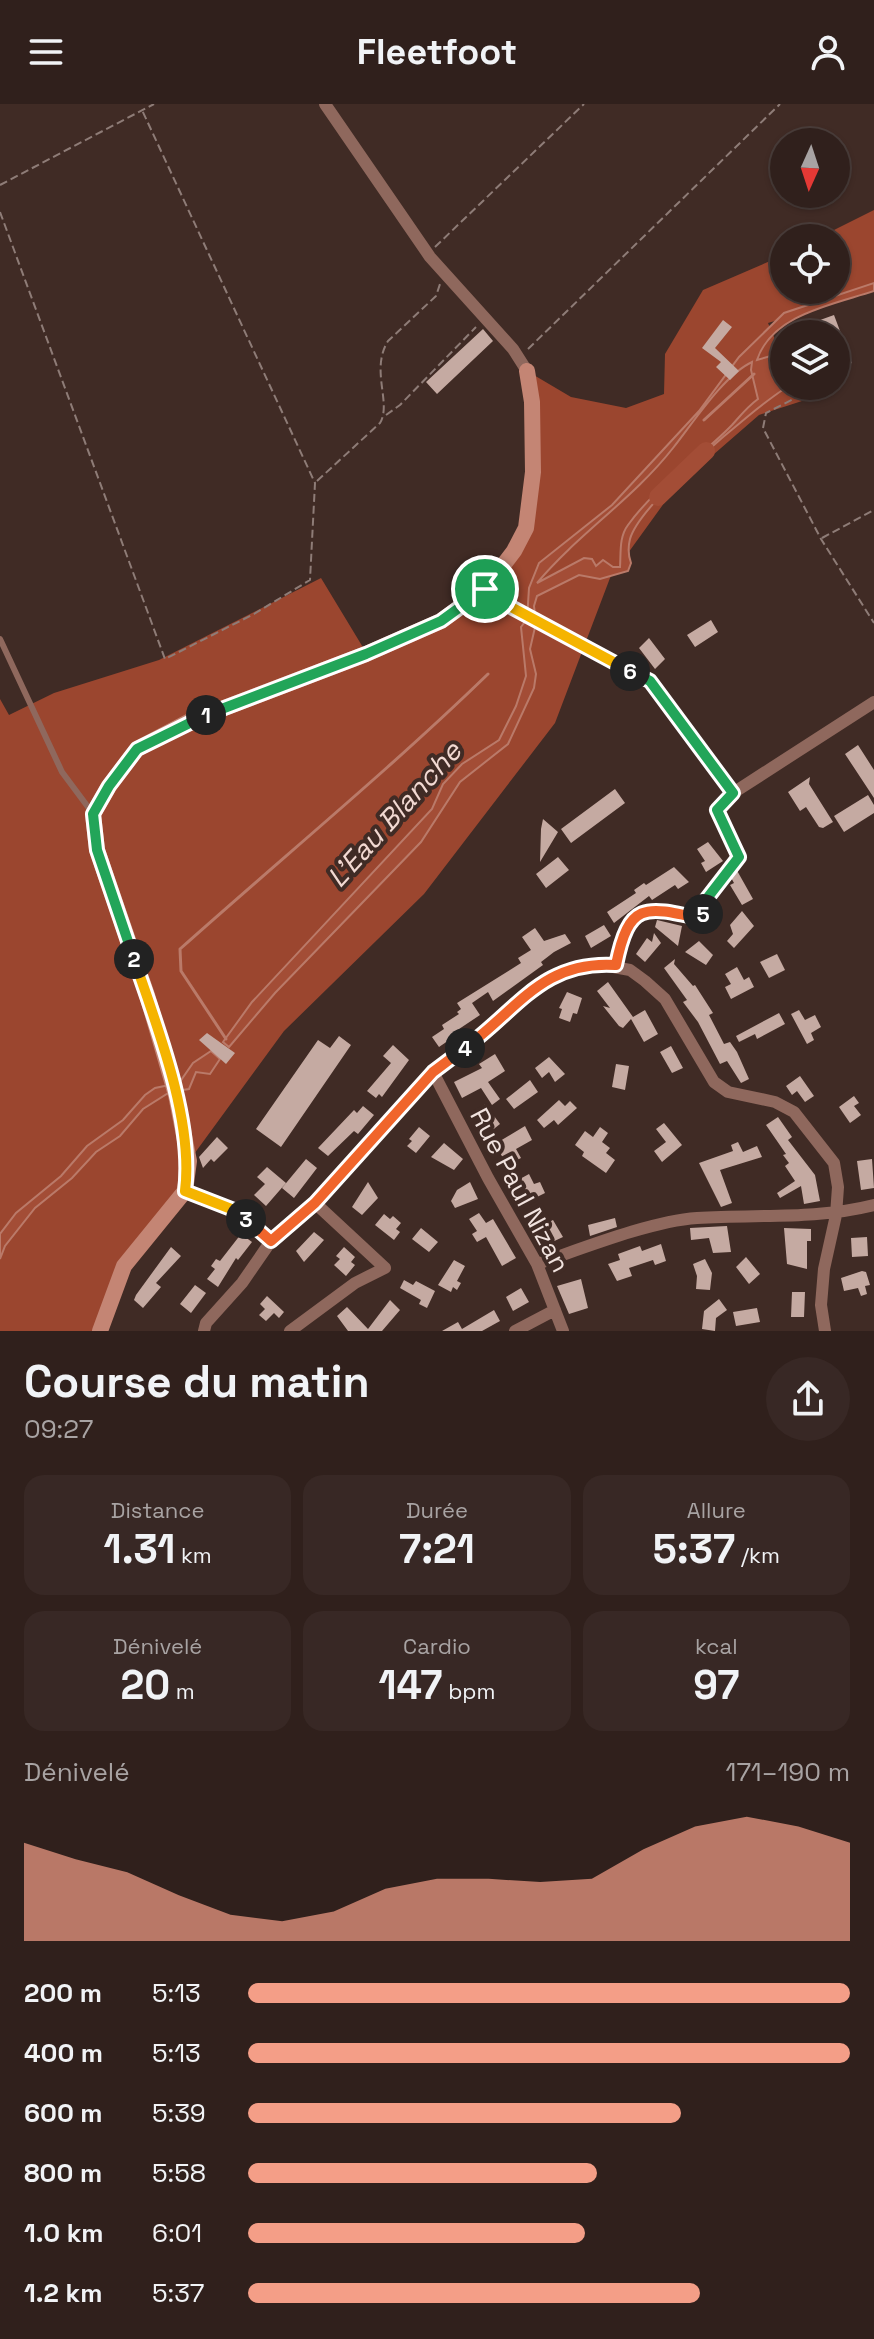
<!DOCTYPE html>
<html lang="fr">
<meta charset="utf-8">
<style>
body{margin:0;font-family:"Space Grotesk",sans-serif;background:#382825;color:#f1f3f6;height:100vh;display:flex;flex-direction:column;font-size:30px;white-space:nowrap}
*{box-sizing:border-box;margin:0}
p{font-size:26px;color:#a8a3a3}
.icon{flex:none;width:44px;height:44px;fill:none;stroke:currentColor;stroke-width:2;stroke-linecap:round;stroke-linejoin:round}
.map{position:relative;height:1227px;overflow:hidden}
.side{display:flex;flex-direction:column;background:#30201c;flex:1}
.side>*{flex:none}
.needle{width:52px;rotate:183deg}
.controls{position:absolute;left:770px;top:24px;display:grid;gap:16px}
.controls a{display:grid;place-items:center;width:80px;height:80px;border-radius:50%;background:#30201c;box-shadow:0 2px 6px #0004,0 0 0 2px #4b3e3b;font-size:40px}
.pin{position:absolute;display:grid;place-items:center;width:68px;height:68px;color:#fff;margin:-34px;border:4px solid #fff;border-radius:50%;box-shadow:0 2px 8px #0007}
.km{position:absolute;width:40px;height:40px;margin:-20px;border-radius:50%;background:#222;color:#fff;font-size:22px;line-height:40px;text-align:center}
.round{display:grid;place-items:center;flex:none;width:84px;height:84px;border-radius:42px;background:#382825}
.headline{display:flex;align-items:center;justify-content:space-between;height:136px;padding:0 24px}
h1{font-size:44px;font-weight:600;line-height:60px}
.metrics{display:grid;grid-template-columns:repeat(3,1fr);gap:12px;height:136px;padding:8px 24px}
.metrics div{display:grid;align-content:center;border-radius:20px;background:#382825;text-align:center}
.metrics b{font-size:40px;font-weight:600}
.metrics small{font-size:22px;font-weight:400}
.metrics p{font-size:22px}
.chart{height:224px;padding:16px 24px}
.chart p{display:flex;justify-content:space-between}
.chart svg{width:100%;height:144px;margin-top:8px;fill:#f49e87;opacity:.7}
ul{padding:0 24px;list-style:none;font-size:26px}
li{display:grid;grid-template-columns:128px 96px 1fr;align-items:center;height:60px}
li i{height:20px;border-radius:10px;background:#f49e87}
header{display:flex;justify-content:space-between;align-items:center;height:104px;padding:0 24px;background:#30201c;font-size:36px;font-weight:600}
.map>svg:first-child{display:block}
</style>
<header><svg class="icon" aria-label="menu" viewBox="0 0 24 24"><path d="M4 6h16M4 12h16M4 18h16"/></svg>Fleetfoot<svg class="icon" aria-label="person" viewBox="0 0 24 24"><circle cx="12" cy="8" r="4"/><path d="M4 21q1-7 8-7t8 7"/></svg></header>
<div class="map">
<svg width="874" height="1227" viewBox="0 0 874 1227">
<rect width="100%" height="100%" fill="#402b25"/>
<path fill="#9b462f" d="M874 106V187L768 219 784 256V282H795L802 297 759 311 675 384 610 474 555 619 424 790 284 927 189 1057 185 1087 124 1162 100 1227H0V595L9 611 54 589 159 556 321 474 367 550 485 485 526 424 527 267 571 293 626 304 664 290 665 250 703 186 784 151V186H836V134H818Z"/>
<path fill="#a34d36" stroke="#ba7a69" stroke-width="2" fill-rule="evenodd" d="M874 179V187C835 200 772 210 757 256L774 251 784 285C751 307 640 399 630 435 628 443 628 451 631 459L628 467 600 475 579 471 537 492 534 502 536 519 530 545 536 570 534 584 508 640 460 678 421 738 275 889 229 943 223 938 252 898 432 705 443 680 462 660 499 636 516 602 526 572 521 523 527 515 529 484 539 459 612 401 699 307 739 253 784 209ZM752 258 751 266 758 295C747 303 741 311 732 321 699 355 656 382 628 421 619 433 621 448 620 463H613L603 456 596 462 592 455 584 454 537 479C578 430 634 394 673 344 693 319 724 271 752 258Z
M211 947 220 955 210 970 196 968 189 985 170 988 143 1005 120 1032 96 1048 72 1074 35 1104 5 1142 0 1155V1130L16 1109 61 1072 87 1042 123 1016 145 991 155 984 179 979 193 959Z"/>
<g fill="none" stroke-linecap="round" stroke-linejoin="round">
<path stroke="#ba7a69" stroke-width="3" d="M704 316 754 270
M226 935 181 867 180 845C283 753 389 666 488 570"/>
<path stroke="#a34d36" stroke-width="18" d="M658 393 706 347"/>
</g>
<path fill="#c5aaa2" d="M834 211 852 259 836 265V230L784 229Z
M723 216 732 223 715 244 739 267 730 276 716 263 721 258 702 244Z
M483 225 493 237 437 290 426 278Z
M711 516 718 528 695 543 687 531Z
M649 534 665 555 655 565 639 544Z
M858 641 874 666V694L845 650Z
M810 673 809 680 833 718 823 724 819 723 806 703 800 707 788 688Z
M615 685 625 699 571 739 561 725Z
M868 691 874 701V709L844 728 834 712Z
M543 715 558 728 540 758 541 725Z
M708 738 723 757 706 768 701 759 705 757 697 745Z
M558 753 569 766 546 784 536 770Z
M674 763 689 778 678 785 675 781 652 796 649 792 614 819 607 808 636 789 634 786 644 779 646 781Z
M735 763 753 795 742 801 730 781 734 779 729 770Z
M742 807 754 822 734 844 727 837 733 830 730 821Z
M657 816 682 822 678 842 655 823Z
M604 821 611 832 591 844 585 832Z
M535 824 544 837 565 830 571 839 554 848 541 858 543 861 493 897 488 888 472 899 480 911 456 927 458 930 439 943 432 933 444 925 442 921 459 910 457 908 461 905 457 899 521 859 518 854 531 846 522 833Z
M654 829 661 839 645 858 636 850 647 834 652 838Z
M699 837 713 851 706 861 685 848Z
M777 850 785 866 769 874 760 858Z
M675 855 674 860 693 882 695 881 713 909 709 911 724 940 730 938 737 948 749 975 741 979 727 957 720 960 698 918 683 898 687 896 664 864Z
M737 863 744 876 749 873 754 883 731 895 725 883 731 880 725 870Z
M608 878 633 913 645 906 658 930 644 938 631 915 623 924 619 922 603 902 610 904 597 887Z
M567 888 582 894 577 910 573 909 570 918 559 914 562 905 559 904Z
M799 906 805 916 815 911 821 923 811 929 814 936 807 940 791 910Z
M779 909 785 920 757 935 755 930 739 938 736 932Z
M207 929 235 949 226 960 199 936Z
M339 932 351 941 281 1043 256 1025 318 936 330 944Z
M393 941 409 956 382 993 379 990 376 994 367 987 391 959 383 952Z
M671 942 683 964 672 969 660 948Z
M495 950 505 967 488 978 500 995 492 1001 481 984 462 994 454 978 482 964 479 960Z
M549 953 565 970 555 978 549 968 542 974 535 964Z
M616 960 629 962 625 986 612 983Z
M800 972 814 992 805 998 797 987 792 991 786 982Z
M530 976 538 988 514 1005 506 995Z
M854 992 859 999 854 1002 861 1011 850 1019 839 1003Z
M559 996 565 1002 570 997 577 1004 558 1021 554 1016 544 1024 537 1016Z
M485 1000 500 1020 490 1028 476 1007Z
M363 1002 374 1011 358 1030 354 1027 328 1052 318 1044 354 1006 357 1009Z
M778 1013 792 1033 788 1036 815 1071 820 1097 804 1100 801 1082 780 1094 777 1089 795 1077 785 1062 789 1059 783 1051 786 1050 766 1021Z
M664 1019 682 1041 662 1058 654 1047 666 1038 656 1025Z
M525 1022 532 1036 516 1045 521 1054 507 1061 495 1040Z
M419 1023 430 1032 416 1049 407 1042 412 1037 409 1035Z
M600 1023 608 1029 602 1038 610 1044 606 1049 615 1056 606 1069 582 1052 584 1048 575 1041 585 1027 593 1033Z
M217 1033 228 1044 214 1058 211 1055 203 1064 199 1053Z
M738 1038 743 1048 757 1042 762 1053 720 1066 732 1099 721 1103 699 1059 733 1047 731 1041Z
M444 1039 463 1055 454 1066 431 1053Z
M306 1055 317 1064 294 1094 282 1084Z
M872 1055 874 1084 861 1086 857 1057Z
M267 1063 286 1079 266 1102 254 1091 265 1080 257 1073Z
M529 1070 534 1080 540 1078 545 1089 523 1100 518 1089 524 1086 518 1076Z
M368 1078 378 1094 362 1111 352 1103Z
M470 1078 478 1095 455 1104 451 1097 457 1086Z
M479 1109 486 1119 493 1115 516 1154 502 1162 486 1133 477 1138 472 1130 477 1127 469 1115Z
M384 1110 390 1115 393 1112 401 1119 396 1125 400 1128 394 1136 375 1121Z
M615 1114 617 1123 590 1132 588 1121Z
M553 1116 563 1133 548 1140 539 1123Z
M727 1122 731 1148 713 1149 709 1134 691 1136 690 1124Z
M421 1124 438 1138 429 1148 412 1135Z
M784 1124 811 1125V1137H807V1165L787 1160Z
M314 1128 324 1136 304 1158 296 1147Z
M241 1130 252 1138 238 1156 236 1154 218 1183 207 1175 215 1165 211 1162 216 1155 220 1157Z
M867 1133 868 1152 852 1153 851 1134Z
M661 1140 666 1157 655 1161 653 1156 629 1164 632 1172 617 1177 608 1160 620 1156 618 1150 640 1142 642 1147Z
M171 1143 181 1152 156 1179 161 1183 143 1204 134 1196 136 1191Z
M344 1143 355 1153 351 1158 355 1161 346 1172 334 1161 340 1155 336 1152Z
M746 1153 760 1170 749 1180 736 1163Z
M705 1155 712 1169 710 1186 696 1185 697 1172 693 1160Z
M454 1156 465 1162 457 1177 461 1179 457 1186 453 1183 451 1188 438 1181Z
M862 1167 866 1168 870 1181 865 1182 867 1190 861 1192 858 1184 844 1187 841 1174Z
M581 1175 588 1204 569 1210 557 1182Z
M404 1176 413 1181 416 1177 435 1187 427 1204 419 1200 421 1196 400 1184Z
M195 1181 206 1189 191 1209 180 1200Z
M521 1184 529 1198 513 1207 506 1193Z
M792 1188H805L804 1213H791Z
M267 1192 284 1208 279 1214 274 1209 266 1217 259 1211 265 1205 260 1200Z
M719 1195 727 1206 716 1214 715 1227 702 1225 704 1207Z
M390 1196 400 1206 382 1227H348L337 1212 347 1203 368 1225Z
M757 1204 760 1218 736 1222 733 1208Z
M494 1206 500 1217 482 1227H442L458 1218 462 1225Z"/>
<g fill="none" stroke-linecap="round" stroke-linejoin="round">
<path stroke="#8e7c77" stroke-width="2" stroke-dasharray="8 4" stroke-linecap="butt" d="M0 81 154 0
M0 108 165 555 254 510 310 476 315 379 142 6
M435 143 584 0
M528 245 780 0
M813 285 766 309 763 324 821 435 874 519
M386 311 400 301 476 223
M317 377 380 319C392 299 370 266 388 237L436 192 440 180
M822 434 874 406
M704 802 739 753 717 706 726 698"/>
<path stroke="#8f685d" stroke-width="6" d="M0 535 62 668 91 707"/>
<path stroke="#8f685d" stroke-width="12" d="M325 0 430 153 513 245 527 267
M485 485 496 495 650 577 733 689 874 598
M616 861C628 797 645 802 702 815
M433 968 488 1074 537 1160 563 1227
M185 1087 239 1108 271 1137
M537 1160C581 1145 651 1117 697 1114 758 1110 814 1116 874 1101
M204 1227 206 1219 242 1179 271 1137 315 1099 433 968 491 925 547 874 597 860 630 866 645 877 665 895 714 978 728 988 775 998 794 1008 834 1059 838 1083 836 1111 824 1165 821 1201 825 1227
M290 1227 355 1179 385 1164 315 1099
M515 1227 555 1206"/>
<path stroke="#c48574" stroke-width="16" d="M100 1227 124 1162 185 1087 189 1057 176 991 147 891 97 746 93 710 109 682 137 645 190 617 366 550 441 517 485 485 514 447 526 424 533 368 532 298 527 267"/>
</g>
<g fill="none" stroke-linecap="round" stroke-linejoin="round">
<defs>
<path id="split-1" d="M206 611 366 550 441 517 485 485"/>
<path id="split-2" d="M134 855 97 746 93 710 109 682 137 645 206 611"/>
<path id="split-3" d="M134 855C157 922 194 1017 185 1087L239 1108 246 1115"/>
<path id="split-4" d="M246 1115 271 1137 315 1099 433 968 465 944"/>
<path id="split-5" d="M465 944C518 905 543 856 616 861 629 797 645 802 702 815L703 810"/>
<path id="split-6" d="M630 567 650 577 733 689 717 706 739 753 705 797 703 810"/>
<path id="split-7" d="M485 485 496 495 630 567"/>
</defs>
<use href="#split-1" stroke="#fff" stroke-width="16"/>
<use href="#split-2" stroke="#fff" stroke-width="16"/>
<use href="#split-3" stroke="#fff" stroke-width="16"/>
<use href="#split-4" stroke="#fff" stroke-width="16"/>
<use href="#split-5" stroke="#fff" stroke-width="16"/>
<use href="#split-6" stroke="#fff" stroke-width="16"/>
<use href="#split-7" stroke="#fff" stroke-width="16"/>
<use href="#split-1" stroke="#22a559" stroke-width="10"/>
<use href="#split-2" stroke="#22a559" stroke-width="10"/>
<use href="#split-3" stroke="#f5b400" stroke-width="10"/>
<use href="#split-4" stroke="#f0652b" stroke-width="10"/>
<use href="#split-5" stroke="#f0652b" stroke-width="10"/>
<use href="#split-6" stroke="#22a559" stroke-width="10"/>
<use href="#split-7" stroke="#f5b400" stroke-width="10"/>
</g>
<g text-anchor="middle" stroke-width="8" stroke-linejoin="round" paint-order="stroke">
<g font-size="26" fill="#f1e3df" stroke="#402b25">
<text transform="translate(520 1086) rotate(62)" y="9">Rue Paul Nizan</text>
</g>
<g font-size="28" font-style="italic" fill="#f2d9d2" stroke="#402b25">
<text transform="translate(394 710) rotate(-48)" y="10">L'Eau Blanche</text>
</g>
</g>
</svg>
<div class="controls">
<a><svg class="needle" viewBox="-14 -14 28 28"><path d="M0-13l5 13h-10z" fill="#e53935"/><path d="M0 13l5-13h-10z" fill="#a8a3a3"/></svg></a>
<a><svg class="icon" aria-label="locate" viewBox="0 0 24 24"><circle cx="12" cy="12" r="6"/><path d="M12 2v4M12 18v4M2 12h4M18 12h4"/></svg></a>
<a><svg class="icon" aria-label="layers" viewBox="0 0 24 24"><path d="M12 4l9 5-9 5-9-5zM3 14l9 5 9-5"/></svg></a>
</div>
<div class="pin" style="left:485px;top:485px;background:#1e9e55"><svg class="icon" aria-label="arrive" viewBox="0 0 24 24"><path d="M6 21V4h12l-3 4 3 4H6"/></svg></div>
<b class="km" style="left:206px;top:611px">1</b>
<b class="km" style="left:134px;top:855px">2</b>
<b class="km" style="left:246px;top:1115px">3</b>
<b class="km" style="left:465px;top:944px">4</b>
<b class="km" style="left:703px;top:810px">5</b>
<b class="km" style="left:630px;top:567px">6</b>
</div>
<section class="side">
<div class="headline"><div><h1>Course du matin</h1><p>09:27</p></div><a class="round"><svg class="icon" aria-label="share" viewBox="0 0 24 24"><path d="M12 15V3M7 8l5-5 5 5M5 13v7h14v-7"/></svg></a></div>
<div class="metrics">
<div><p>Distance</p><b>1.31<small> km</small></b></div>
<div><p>Durée</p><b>7:21</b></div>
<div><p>Allure</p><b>5:37<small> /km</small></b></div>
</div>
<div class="metrics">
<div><p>Dénivelé</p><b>20<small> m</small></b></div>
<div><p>Cardio</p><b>147<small> bpm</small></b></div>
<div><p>kcal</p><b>97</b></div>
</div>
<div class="chart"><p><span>Dénivelé</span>171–190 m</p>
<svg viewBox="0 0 160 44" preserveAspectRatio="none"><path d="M0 44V14L10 19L20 23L30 30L40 36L50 38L60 35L70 28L80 25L90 25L100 26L110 25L120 16L130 9L140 6L150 9L160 14V44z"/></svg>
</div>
<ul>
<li><b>200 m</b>5:13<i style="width:100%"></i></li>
<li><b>400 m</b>5:13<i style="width:100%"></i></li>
<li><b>600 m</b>5:39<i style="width:72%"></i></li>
<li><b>800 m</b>5:58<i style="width:58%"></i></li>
<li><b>1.0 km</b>6:01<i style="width:56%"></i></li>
<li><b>1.2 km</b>5:37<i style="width:75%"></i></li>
</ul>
</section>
